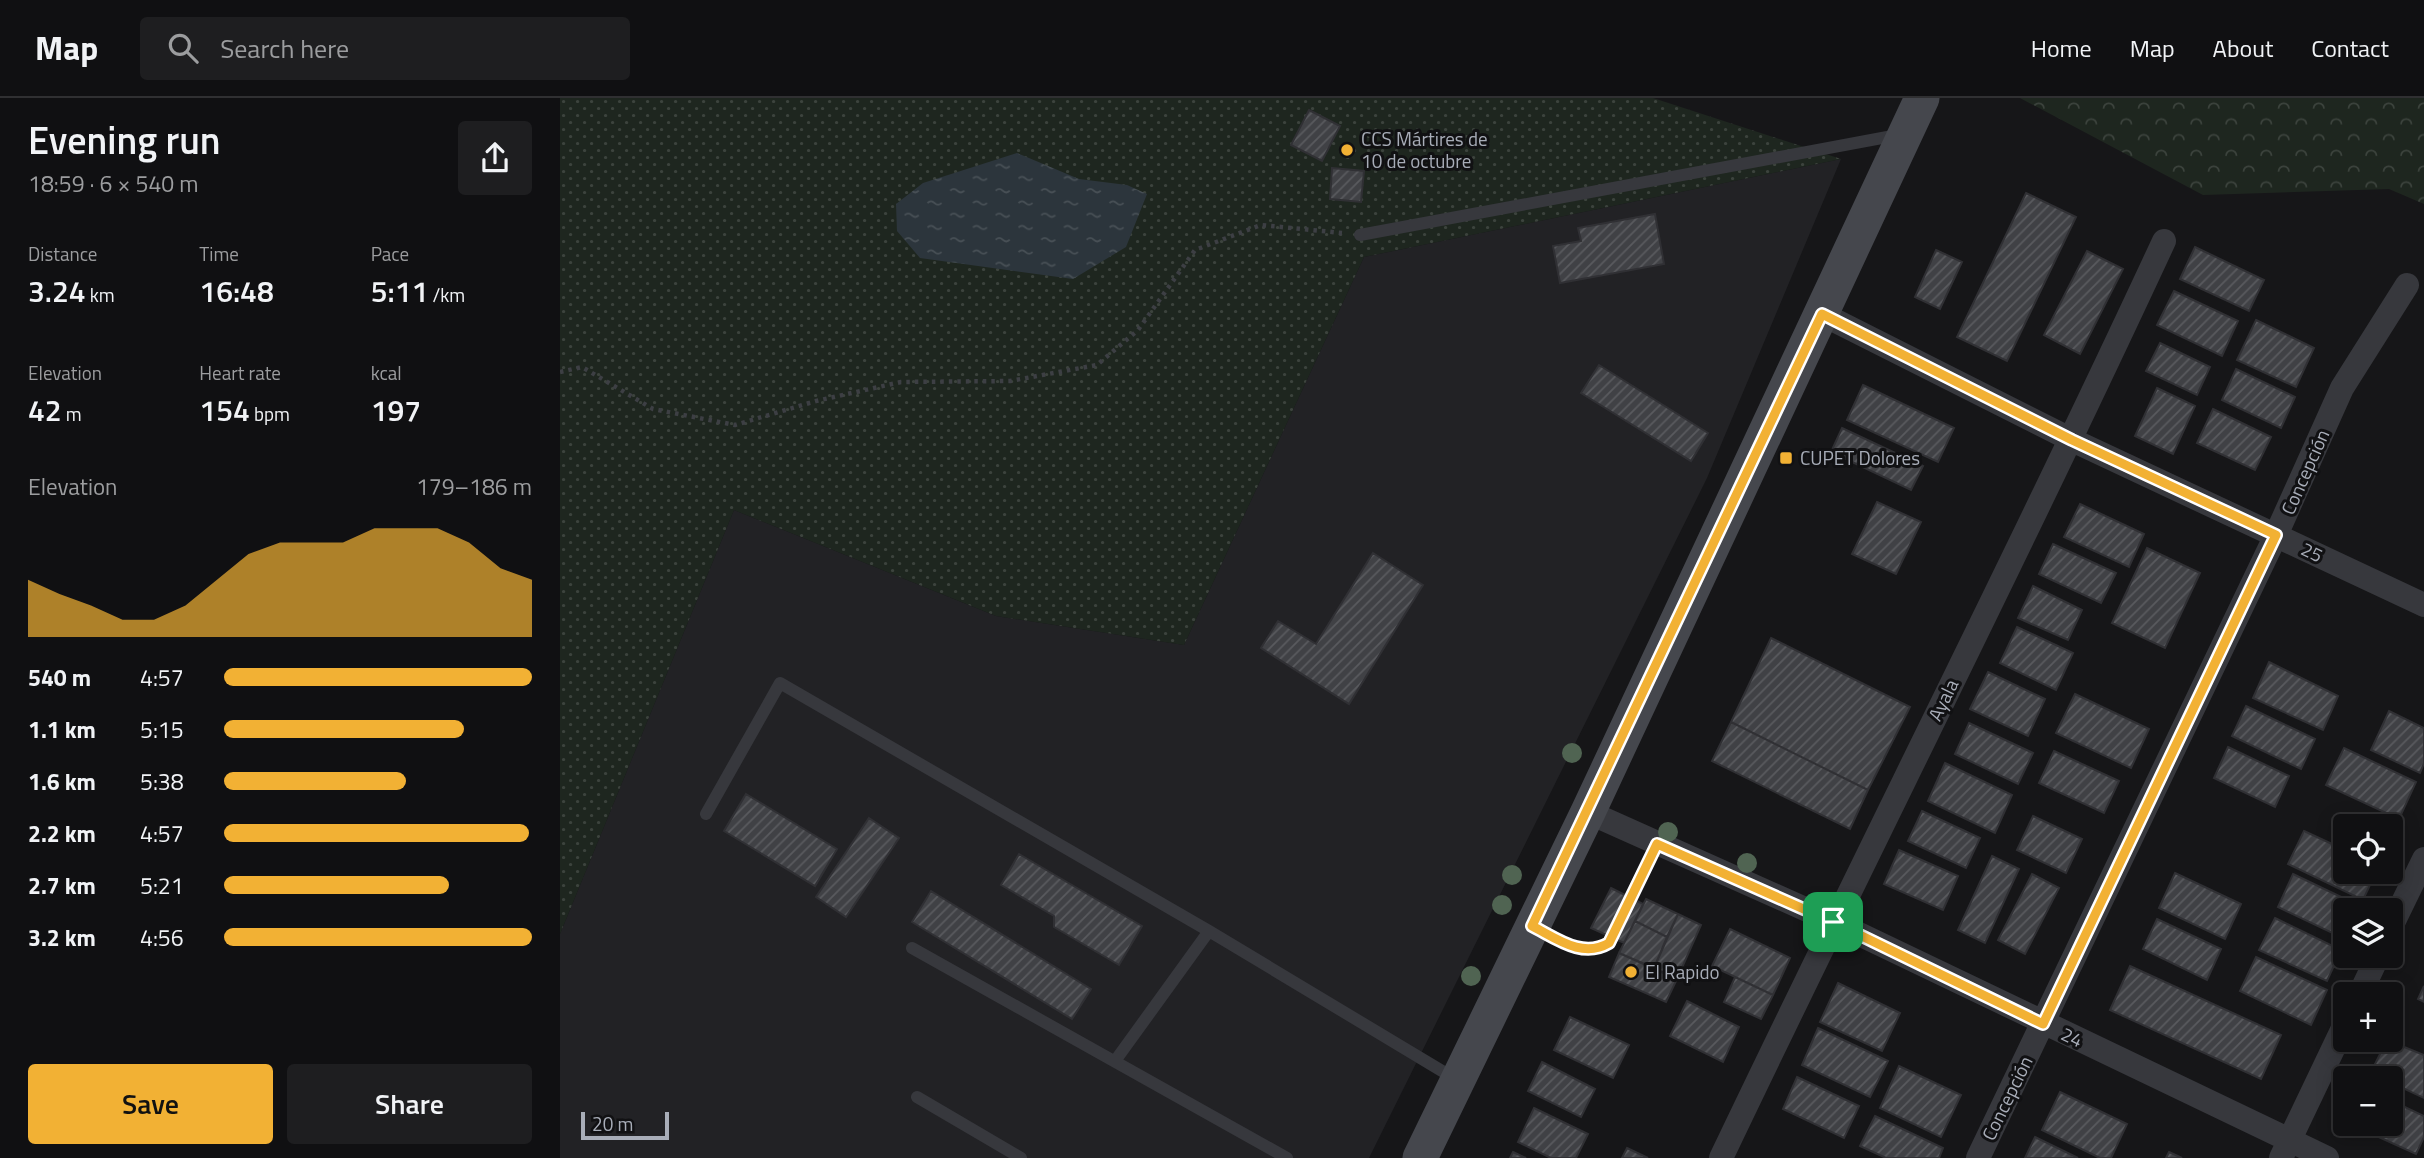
<!DOCTYPE html>
<meta charset="utf-8">
<style>
body{margin:0;font-family:"Titillium Web",sans-serif;background:#1e1e20;color:#f1f3f6;height:100vh;display:flex;flex-direction:column;font-size:26px;white-space:nowrap}
*{box-sizing:border-box;margin:0}
p{font-size:23px;color:#9c9d9f}
.icon{flex:none;width:38px;height:38px;fill:none;stroke:currentColor;stroke-width:2;stroke-linecap:round;stroke-linejoin:round}
.map{position:relative;flex:1;overflow:hidden}
.side{display:flex;flex-direction:column;background:#101012;width:560px}
.side>*{flex:none}
.controls{position:absolute;left:1773px;top:716px;display:grid;gap:14px}
.controls a{display:grid;place-items:center;width:70px;height:70px;border-radius:7px;background:#101012;box-shadow:0 4px 18px #0003,0 0 0 2px #303032;font-size:35px}
.scale{position:absolute;left:21px;bottom:18px;width:88px;box-sizing:border-box;padding-left:7px;border:4px solid #a8adb8;border-top:0;font-size:19px;line-height:24px;white-space:nowrap;color:#a8adb8;-webkit-text-stroke:5px #111113;paint-order:stroke}
.pin{position:absolute;display:grid;place-items:center;width:60px;height:60px;color:#fff;margin:-30px;border-radius:14px;box-shadow:0 4px 10px #0006}
.round{display:grid;place-items:center;flex:none;width:74px;height:74px;border-radius:7px;background:#1e1e20}
.headline{display:flex;align-items:center;justify-content:space-between;height:119px;padding:0 28px}
h1{font-size:38px;font-weight:600;line-height:52px}
.metrics{display:grid;grid-template-columns:repeat(3,1fr);gap:10px;height:119px;padding:7px 28px}
.metrics div{display:grid;align-content:center}
.metrics b{font-size:30px;font-weight:600}
.metrics small{font-size:19px;font-weight:400}
.metrics p{font-size:19px}
.chart{height:196px;padding:14px 28px}
.chart p{display:flex;justify-content:space-between}
.chart svg{width:100%;height:126px;margin-top:7px;fill:#f2b134;opacity:.7}
.action{display:flex;gap:14px;margin-top:auto;padding:14px 28px}
.action a{flex:1;height:80px;border-radius:7px;background:#f2b134;color:#111;font-size:28px;font-weight:600;line-height:80px;text-align:center}
.action a+a{background:#1e1e20;color:#f1f3f6}
ul{padding:0 28px;list-style:none;font-size:23px}
li{display:grid;grid-template-columns:112px 84px 1fr;align-items:center;height:52px}
li i{height:18px;border-radius:9px;background:#f2b134}
header{display:flex;align-items:center;gap:42px;box-sizing:border-box;height:98px;padding:0 35px;background:#101012;border-bottom:2px solid #303032}
header strong{font-size:33px}
nav{display:flex;gap:38px;margin-inline-start:auto;font-size:24px}
.search{width:490px;height:63px;background:#1e1e20;display:flex;align-items:center;gap:18px;box-sizing:border-box;padding:0 24px;border-radius:7px;color:#9c9d9f;font-size:26px}
main{display:flex;flex:1;min-height:0}
.map>svg:first-child{display:block}
</style>
<header>
<strong>Map</strong>
<div class="search"><svg class="icon" aria-label="search" viewBox="0 0 24 24"><circle cx="10" cy="10" r="6"/><path d="M15 15l6 6"/></svg>Search here</div>
<nav><a>Home</a><a>Map</a><a>About</a><a>Contact</a></nav>
</header>
<main>
<section class="side">
<div class="headline"><div><h1>Evening run</h1><p>18:59 · 6 × 540 m</p></div><a class="round"><svg class="icon" aria-label="share" viewBox="0 0 24 24"><path d="M12 15V3M7 8l5-5 5 5M5 13v7h14v-7"/></svg></a></div>
<div class="metrics">
<div><p>Distance</p><b>3.24<small> km</small></b></div>
<div><p>Time</p><b>16:48</b></div>
<div><p>Pace</p><b>5:11<small> /km</small></b></div>
</div>
<div class="metrics">
<div><p>Elevation</p><b>42<small> m</small></b></div>
<div><p>Heart rate</p><b>154<small> bpm</small></b></div>
<div><p>kcal</p><b>197</b></div>
</div>
<div class="chart"><p><span>Elevation</span>179–186 m</p>
<svg viewBox="0 0 160 44" preserveAspectRatio="none"><path d="M0 44V24L10 29L20 33L30 38L40 38L50 33L60 24L70 15L80 11L90 11L100 11L110 6L120 6L130 6L140 11L150 20L160 24V44z"/></svg>
</div>
<ul>
<li><b>540 m</b>4:57<i style="width:100%"></i></li>
<li><b>1.1 km</b>5:15<i style="width:78%"></i></li>
<li><b>1.6 km</b>5:38<i style="width:59%"></i></li>
<li><b>2.2 km</b>4:57<i style="width:99%"></i></li>
<li><b>2.7 km</b>5:21<i style="width:73%"></i></li>
<li><b>3.2 km</b>4:56<i style="width:100%"></i></li>
</ul>
<div class="action"><a>Save</a><a>Share</a></div>
</section>
<div class="map">
<svg width="1864" height="1060" viewBox="0 0 1864 1060">
<defs>
<pattern id="grass-dots" width="8" height="8" patternUnits="userSpaceOnUse" patternTransform="scale(1.75)"><rect width="8" height="8" fill="#1e261f"/><path d="M2 2h.1M6 6h.1" fill="none" stroke="#3c433d" stroke-width="1.8" stroke-linecap="round"/></pattern>
<pattern id="forest-crowns" width="20" height="18" patternUnits="userSpaceOnUse" patternTransform="scale(1.75)"><rect width="20" height="18" fill="#1e261f"/><path d="M2 6a3 3 0 1 1 6 0M12 15a3 3 0 1 1 6 0" fill="none" stroke="#3c433d"/></pattern>
<pattern id="water-ripples" width="26" height="14" patternUnits="userSpaceOnUse" patternTransform="scale(1.75)"><rect width="26" height="14" fill="#2c353c"/><path d="M2 4q2-2 4 0t4 0M15 11q2-2 4 0t4 0" fill="none" stroke="#485056"/></pattern>
<pattern id="building-hatch" width="6" height="6" patternUnits="userSpaceOnUse" patternTransform="scale(1.75)"><rect width="6" height="6" fill="#404145"/><path d="M-1 1l2-2M0 6l6-6M5 7l2-2" fill="none" stroke="#595a5e"/></pattern>
</defs>
<rect width="100%" height="100%" fill="#161618"/>
<path fill="#222225" d="M1281 61 1147 380 809 1060H0V836L174 412 436 518 624 547 804 159Z"/>
<path fill="url(#grass-dots)" d="M0 0H1093L1281 61 804 159 624 547 436 518 174 412 0 836Z"/>
<path fill="url(#forest-crowns)" d="M1460 0H1864V106L1829 91 1643 97Z"/>
<path fill="url(#water-ripples)" d="M457 55 519 81 567 87 587 96 566 149 513 181 360 160 337 133 336 106 363 85Z"/>
<path fill="url(#building-hatch)" stroke="#303034" stroke-width="2" d="M749 12 780 28 762 63 731 47Z
M772 70 804 73 801 104 770 101Z
M1466 95 1516 119 1447 263 1397 239Z
M1095 116 1104 166 1000 185 993 148 1021 143 1018 130Z
M1635 149 1704 182 1689 213 1620 181Z
M1376 152 1402 164 1380 211 1355 199Z
M1527 153 1563 171 1520 256 1484 237Z
M1614 193 1678 223 1662 258 1597 227Z
M1696 222 1754 250 1736 289 1677 262Z
M1600 245 1650 269 1637 297 1586 273Z
M1039 267 1148 335 1131 363 1021 295Z
M1676 271 1735 299 1721 330 1662 302Z
M1303 287 1394 330 1378 364 1287 322Z
M1597 290 1635 308 1613 356 1575 338Z
M1653 311 1711 339 1695 372 1637 345Z
M1282 330 1363 368 1351 392 1271 354Z
M1317 404 1361 424 1336 476 1292 456Z
M1520 406 1584 436 1569 469 1504 439Z
M1493 446 1556 475 1541 505 1479 476Z
M1587 450 1640 475 1605 550 1552 525Z
M813 455 863 487 789 606 701 550 718 523 756 546Z
M1473 488 1522 512 1508 542 1458 520Z
M1457 529 1513 555 1496 592 1440 565Z
M1211 540 1350 609 1308 692 1171 624Z
M1709 564 1778 598 1763 632 1693 600Z
M1428 574 1485 601 1468 638 1410 611Z
M1515 596 1589 631 1571 670 1496 635Z
M1686 608 1755 641 1741 671 1672 638Z
M1829 613 1864 630V665L1860 675 1811 652Z
M1171 624 1308 692 1290 731 1152 663Z
M1409 625 1473 655 1458 686 1395 656Z
M1668 649 1729 678 1715 709 1654 680Z
M1784 650 1856 684 1839 721 1766 687Z
M1494 653 1559 683 1544 715 1479 685Z
M1385 665 1452 697 1435 735 1368 703Z
M186 696 277 751 255 788 164 733Z
M1362 713 1420 740 1406 770 1348 743Z
M1473 718 1522 741 1506 775 1457 752Z
M309 720 339 740 286 819 256 799Z
M1744 733 1785 752V774H1816L1803 802 1728 766Z
M1339 752 1398 778 1383 812 1324 786Z
M459 756 582 828 559 867 494 829V818L441 787Z
M1432 758 1459 771 1425 845 1398 832Z
M1615 775 1681 806 1665 841 1599 810Z
M1472 776 1499 790 1465 856 1438 842Z
M1733 776 1802 809 1800 812H1785V841L1718 809Z
M1051 790 1083 806 1064 845 1031 830Z
M371 793 531 891 512 921 352 824Z
M1086 801 1118 816 1107 839 1075 823Z
M1118 816 1141 827 1117 881 1094 870Z
M1715 820 1781 852 1767 883 1699 852Z
M1597 821 1661 851 1647 882 1583 851Z
M1075 823 1107 839 1094 870 1059 855Z
M1170 831 1230 860 1213 897 1152 868Z
M1059 855 1117 881 1106 904 1049 879Z
M1696 859 1767 892 1751 927 1680 893Z
M1570 868 1721 937 1701 981 1550 912Z
M1175 879 1213 897 1201 921 1164 904Z
M1278 885 1340 915 1322 953 1260 924Z
M1864 888V904L1858 901Z
M1127 903 1179 929 1163 964 1110 938Z
M1010 919 1069 947 1053 980 994 952Z
M1258 930 1328 963 1310 999 1242 967Z
M1827 942 1864 957V1000L1830 984V980H1823L1811 974Z
M982 964 1035 991 1021 1019 968 993Z
M1339 968 1401 997 1381 1039 1320 1010Z
M1237 979 1299 1008 1284 1040 1223 1011Z
M1500 994 1567 1026 1551 1060H1540L1482 1032Z
M1830 1002 1864 1018V1039L1856 1056 1790 1026H1830Z
M974 1010 1028 1036 1016 1060H991L958 1044Z
M1315 1018 1383 1050 1379 1060H1326L1300 1048Z
M1475 1039 1518 1060H1465Z
M1067 1050 1088 1060H1062Z
M953 1054 966 1060H950Z
M1609 1054 1622 1060H1606Z"/>
<g fill="none" stroke-linecap="round" stroke-linejoin="round">
<path stroke="#3d3f44" stroke-width="4.5" stroke-dasharray="3.5 5" stroke-linecap="butt" d="M0 274 22 269 93 311 175 327 256 303 341 284 450 283 537 267 578 232 635 152 701 127 782 135"/>
<path stroke="#37383d" stroke-width="12" d="M800 137 1338 37
M146 716 220 585 649 833 897 982
M975 830C999 842 1023 861 1049 845L1097 746
M352 850 727 1060
M555 963 649 833
M357 999 461 1060"/>
<path stroke="#37383d" stroke-width="24" d="M1262 216 1512 342 1864 507
M1028 714 1274 824 1767 1060
M1830 831 1864 761
M1800 896 1818 858
M1161 1060C1307 754 1461 451 1604 143
M1418 1060 1716 437 1782 290 1847 187
M1721 1060 1785 926"/>
<path stroke="#45474d" stroke-width="35" d="M860 1060 1028 714 1362 0"/>
</g>
<g fill="#506452">
<circle cx="1012" cy="655" r="10"/>
<circle cx="1108" cy="734" r="10"/>
<circle cx="1187" cy="765" r="10"/>
<circle cx="952" cy="777" r="10"/>
<circle cx="942" cy="807" r="10"/>
<circle cx="911" cy="878" r="10"/>
</g>
<g fill="none" stroke-linecap="round" stroke-linejoin="round">
<defs>
<path id="route" d="M1262 216 1512 342 1716 437 1483 926 1273 824 1097 746 1049 845C1022 861 996 840 972 828Z"/>
</defs>
<use href="#route" stroke="#fff" stroke-width="14"/>
<use href="#route" stroke="#f2b134" stroke-width="9"/>
</g>
<g fill="#f2b134" stroke="#111113" stroke-width="2.5">
<circle cx="787" cy="52" r="7"/>
<rect x="1219" y="353" width="14" height="14" rx="3.5"/>
<circle cx="1071" cy="874" r="7"/>
</g>
<g text-anchor="middle" stroke-width="6" stroke-linejoin="round" paint-order="stroke">
<g font-size="19" fill="#a8adb8" stroke="#111113" text-anchor="start">
<text x="801" y="48">CCS Mártires de<tspan x="801" dy="22">10 de octubre</tspan></text>
<text x="1240" y="367">CUPET Dolores</text>
<text x="1085" y="881">El Rapido</text>
</g>
<g font-size="19" fill="#a8adb8" stroke="#111113">
<text transform="translate(1745 374) rotate(-66)" y="7">Concepción</text>
<text transform="translate(1752 454) rotate(25)" y="7">25</text>
<text transform="translate(1383 602) rotate(-64)" y="7">Ayala</text>
<text transform="translate(1512 939) rotate(25)" y="7">24</text>
<text transform="translate(1447 1000) rotate(-64)" y="7">Concepción</text>
</g>
</g>
</svg>
<div class="controls">
<a><svg class="icon" aria-label="locate" viewBox="0 0 24 24"><circle cx="12" cy="12" r="6"/><path d="M12 2v4M12 18v4M2 12h4M18 12h4"/></svg></a>
<a><svg class="icon" aria-label="layers" viewBox="0 0 24 24"><path d="M12 4l9 5-9 5-9-5zM3 14l9 5 9-5"/></svg></a>
<a>+</a>
<a>−</a>
</div>
<div class="scale">20 m</div>
<div class="pin" style="left:1273px;top:824px;background:#1e9e55"><svg class="icon" aria-label="arrive" viewBox="0 0 24 24"><path d="M6 21V4h12l-3 4 3 4H6"/></svg></div>
</div>
</main>
